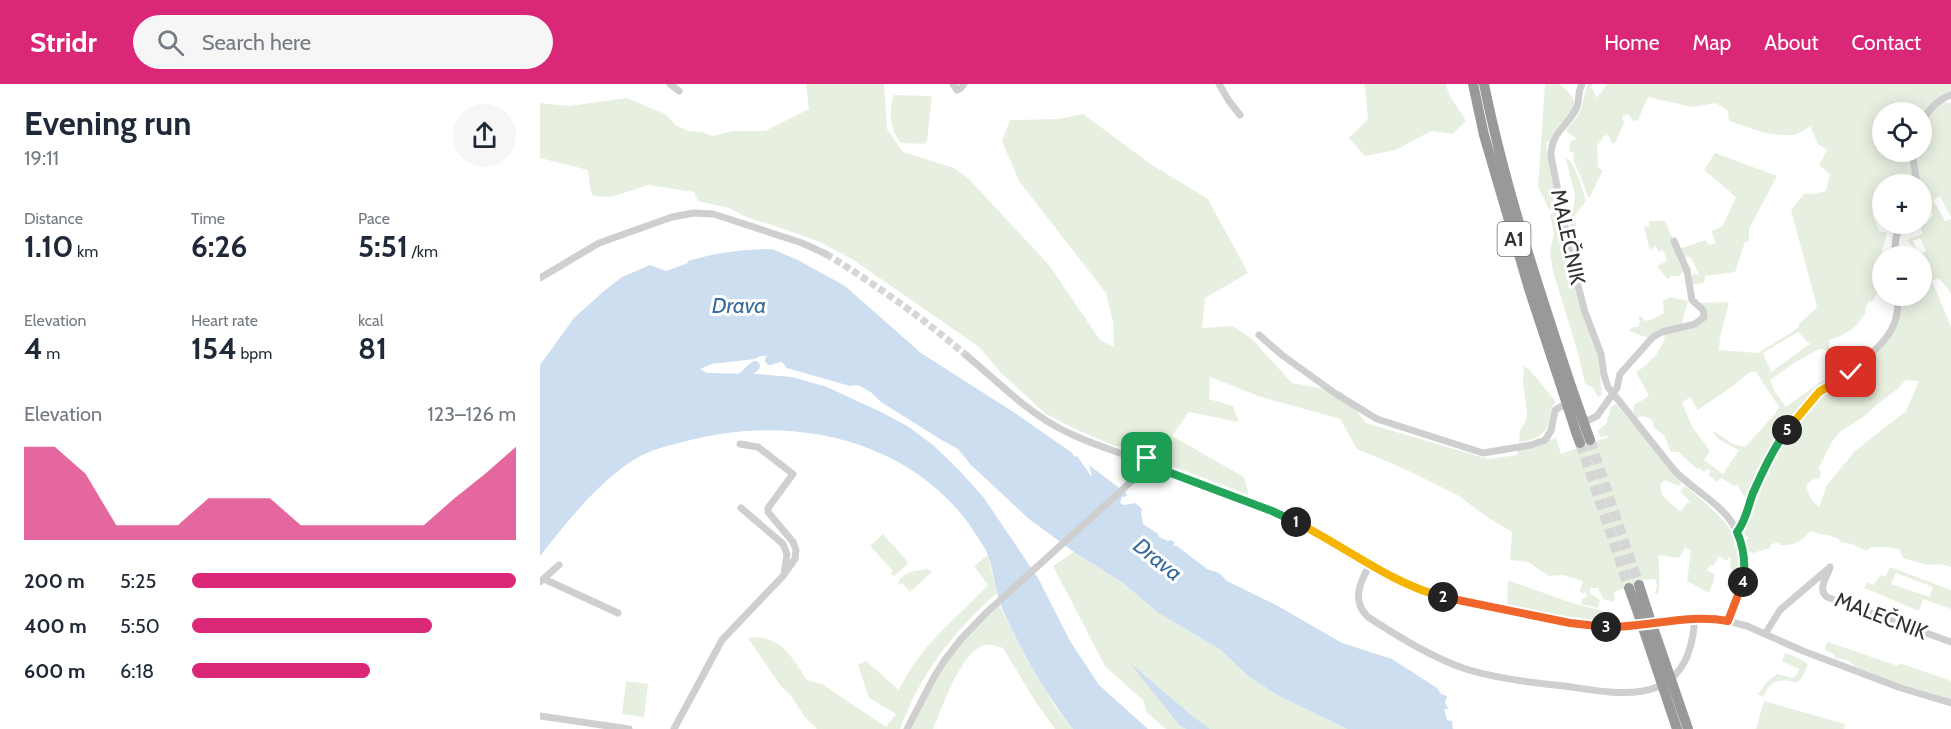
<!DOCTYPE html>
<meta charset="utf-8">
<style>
body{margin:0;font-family:Cabin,sans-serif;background:#f6f6f7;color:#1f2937;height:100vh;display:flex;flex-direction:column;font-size:22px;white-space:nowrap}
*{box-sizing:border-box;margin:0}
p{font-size:20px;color:#747a83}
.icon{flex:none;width:33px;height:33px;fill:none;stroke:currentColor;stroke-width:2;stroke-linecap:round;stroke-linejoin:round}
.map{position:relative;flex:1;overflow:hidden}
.drawer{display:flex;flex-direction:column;background:#fff;width:540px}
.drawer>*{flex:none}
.fabs{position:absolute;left:1332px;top:18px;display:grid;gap:12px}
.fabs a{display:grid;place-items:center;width:60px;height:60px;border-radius:50%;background:#fff;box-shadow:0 3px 15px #0003;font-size:30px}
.pin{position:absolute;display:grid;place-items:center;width:51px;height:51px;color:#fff;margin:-26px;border-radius:12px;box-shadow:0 3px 9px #0006}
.km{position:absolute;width:30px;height:30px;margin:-15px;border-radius:50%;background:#222;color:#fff;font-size:16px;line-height:30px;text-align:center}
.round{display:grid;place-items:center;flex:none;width:63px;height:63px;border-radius:32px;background:#f6f6f7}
.head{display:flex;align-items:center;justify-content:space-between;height:102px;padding:0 24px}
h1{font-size:33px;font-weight:700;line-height:45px}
.metrics{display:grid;grid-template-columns:repeat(3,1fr);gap:9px;height:102px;padding:6px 24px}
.metrics div{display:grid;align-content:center}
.metrics b{font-size:30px;font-weight:700}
.metrics small{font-size:16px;font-weight:400}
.metrics p{font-size:16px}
.chart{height:168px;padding:12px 24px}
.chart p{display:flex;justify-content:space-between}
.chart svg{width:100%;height:108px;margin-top:6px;fill:#db2777;opacity:.7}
ul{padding:0 24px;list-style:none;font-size:20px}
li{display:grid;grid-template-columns:96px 72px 1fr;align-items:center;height:45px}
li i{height:15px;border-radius:8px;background:#db2777}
header{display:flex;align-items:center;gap:36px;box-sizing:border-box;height:84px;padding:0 30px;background:#db2777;color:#fff}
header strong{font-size:28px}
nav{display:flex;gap:33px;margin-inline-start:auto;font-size:21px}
.search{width:420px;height:54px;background:#f6f6f7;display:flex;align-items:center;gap:15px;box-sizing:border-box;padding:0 21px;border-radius:33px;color:#747a83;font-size:22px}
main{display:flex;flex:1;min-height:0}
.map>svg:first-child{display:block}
</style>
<header>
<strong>Stridr</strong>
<div class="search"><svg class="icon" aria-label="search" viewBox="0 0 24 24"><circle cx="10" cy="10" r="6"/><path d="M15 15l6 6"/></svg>Search here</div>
<nav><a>Home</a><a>Map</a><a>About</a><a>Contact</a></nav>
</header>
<main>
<section class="drawer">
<div class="head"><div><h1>Evening run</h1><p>19:11</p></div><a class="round"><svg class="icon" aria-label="share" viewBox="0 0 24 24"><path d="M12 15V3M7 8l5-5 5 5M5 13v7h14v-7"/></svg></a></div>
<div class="metrics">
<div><p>Distance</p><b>1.10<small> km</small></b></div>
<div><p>Time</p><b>6:26</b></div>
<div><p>Pace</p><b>5:51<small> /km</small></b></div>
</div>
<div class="metrics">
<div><p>Elevation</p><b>4<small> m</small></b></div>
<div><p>Heart rate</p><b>154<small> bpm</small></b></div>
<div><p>kcal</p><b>81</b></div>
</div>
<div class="chart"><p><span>Elevation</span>123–126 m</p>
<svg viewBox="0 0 160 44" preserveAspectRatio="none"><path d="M0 44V6L10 6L20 17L30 38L40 38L50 38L60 27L70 27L80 27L90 38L100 38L110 38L120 38L130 38L140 27L150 17L160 6V44z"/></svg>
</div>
<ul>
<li><b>200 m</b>5:25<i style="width:100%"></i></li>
<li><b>400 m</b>5:50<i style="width:74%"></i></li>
<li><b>600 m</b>6:18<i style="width:55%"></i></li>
</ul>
</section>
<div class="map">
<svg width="1411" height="645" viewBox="0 0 1411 645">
<rect width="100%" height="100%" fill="#fff"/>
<path fill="#e7f0e0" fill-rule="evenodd" d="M266 0H344L347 45 363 68 414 84 428 94 509 181 560 256 574 263 573 238 566 209 479 97 462 57 470 36 518 35 543 30 612 81 668 115 708 189 665 214 662 244 693 242 712 255 752 299 802 308 826 339 948 375 977 371 978 366 1016 354 1021 370 1068 353 1067 352 1060 353 1058 346 1066 340 1071 323 1076 320 1142 399 1138 402 1124 396 1120 401 1122 411 1140 428 1148 418 1152 420 1140 407 1145 402C1180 431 1213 454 1197 506L1186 501 1192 486 1190 484 1191 473H1189L1187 477 1179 472 1174 481H1170L1167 486 1174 490V497L1169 509 1147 497 1151 466 1145 464 1139 474 1119 471C1118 485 1121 496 1118 510H1115L1117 501 1115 495 1105 496 1074 508 1075 515 1073 518 1063 515 1058 504H1050V509L1060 516 1058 524 1041 520 1042 515 1047 513 1045 508 1042 510 1040 506 1043 497 1023 491 1009 492 988 478 970 476 972 448 947 433 919 412 865 385 817 365 800 335 721 313 670 293 669 315 693 322 699 338 649 328 632 352 704 393 709 411 624 379 621 374 615 368 602 369 572 361 535 345 506 330 462 290 439 263 312 175 280 158 238 143 206 133 189 124 158 117 154 108 108 101 71 113 53 112 50 104 48 86 0 74V19L29 22 87 14 125 30 137 42 149 47 163 48 172 52 193 47H225L269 25Z
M824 0H906C909 16 919 23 926 37L913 50 891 47 856 66 825 72 809 54 828 35 825 4Z
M1005 0H1020C1054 30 1019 29 1010 57L1006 58 1007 69 1009 70 1012 87 1058 272 1062 311 1058 313 1053 304 1045 300 1038 269 1013 187 1010 167 1014 149 1010 130H1013V125H1009L998 103Z
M1048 0H1053L1051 3 1057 14 1067 0H1411V9C1398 9 1390 23 1382 32V28H1342V68H1370L1375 100H1342V116L1332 130 1339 147 1347 149 1341 171 1343 172 1342 200 1332 218 1329 217 1325 226 1326 228C1316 244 1307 251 1289 256V263L1320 277 1260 325 1209 413 1203 411 1197 400 1194 402 1181 394 1177 398 1168 391 1171 387 1167 385 1164 388 1159 384 1157 385 1138 368H1131L1124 351 1113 343V337C1108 333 1102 331 1096 334L1093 328 1094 321 1109 312 1096 288C1109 280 1125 264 1125 249L1164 235 1157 219 1189 218 1180 253 1179 266 1218 269 1254 247 1259 243 1258 241 1277 223 1251 126 1265 109 1271 110 1286 107 1290 90 1279 81 1287 66 1278 60 1271 44 1273 41 1255 51H1241L1225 49 1189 37 1188 27 1176 19 1152 23 1108 13 1098 36 1093 37 1088 30 1082 32 1084 39 1075 59H1072L1068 51 1064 52 1057 62 1058 84 1063 86 1050 113H1048L1033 74 1034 69 1029 67 1030 58 1036 54 1028 49 1026 46C1032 39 1038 33 1041 25 1044 16 1044 8 1048 0ZM1258 248 1270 260 1231 288 1223 269ZM1279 265H1283L1310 277 1305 283 1279 299 1246 323 1235 308 1230 296 1254 279ZM1210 288H1216L1239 323 1235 330 1205 363 1193 360 1172 346 1178 355 1199 366 1183 390 1164 376 1170 367 1153 344 1142 319 1150 313 1158 326 1193 302Z
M354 11 392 12 387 57 384 60 361 59C350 47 348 26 354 11Z
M1399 18 1411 19V133L1400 112 1393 116 1405 137 1411 135V211L1408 205 1398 194 1392 197 1411 243V483L1400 480 1387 481 1363 474 1359 465 1346 463H1331L1327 467 1312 460 1300 458 1299 455C1289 450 1280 451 1270 447 1262 458 1254 462 1240 461L1238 458 1230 461V464L1213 469 1208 467 1205 456 1208 455V453H1205L1203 449 1212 415 1238 362 1277 312 1308 295 1344 260 1360 212H1382V202L1385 200 1382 195V172H1377L1386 167 1380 154 1373 157 1376 165 1367 157 1368 155 1382 150 1380 140H1386L1394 130 1382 123 1384 118H1382V100H1379L1373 68H1382V38ZM1366 296 1379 297 1366 327 1315 367 1287 401 1279 423 1271 415 1266 402 1272 396 1279 394 1281 388 1278 385 1293 356 1301 347 1322 334 1339 319 1356 306Z
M1175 69 1237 92 1209 145V157L1205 158 1195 188 1165 192 1164 199 1151 201 1150 193 1155 189 1159 192V190L1151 174 1147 172 1145 176 1152 186 1149 187 1139 165 1165 156 1169 161 1176 159 1171 147 1182 143 1196 113 1164 86Z
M1026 75H1028C1038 86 1041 102 1046 117L1035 131 1037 147 1045 192 1042 196 1029 140 1032 138 1031 128 1034 122 1035 111Z
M1109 137H1125L1146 187 1138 192H1130L1128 196 1117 182 1127 177 1123 166 1118 168 1116 162 1110 166 1104 143 1109 142Z
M1130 213 1148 217 1141 242 1108 254 1089 247 1091 244 1099 242 1100 237 1098 233 1101 232 1105 237 1113 235 1124 229 1123 217Z
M984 282 990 286 1016 318C1011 322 1011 325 1010 331 1008 352 997 354 979 359L980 346 985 339 987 329 983 298Z
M343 450 368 478 367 481 354 492 350 490 353 487 330 462Z
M534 468 583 499 617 528 681 566 708 592 739 612 807 645H670L650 630 640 642 646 645H626L606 628 604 617 565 582 513 482Z
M448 471 457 509C413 547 380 591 360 645H277L265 633 251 612 240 601 208 554C239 549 252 573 267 596L282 600 346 643 356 630 329 614 318 581 326 577 359 606C381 560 414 537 448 501L434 482Z
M1350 483 1411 506V525L1383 515 1379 527 1324 504 1327 498 1333 501 1341 491 1345 493ZM1356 489 1393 503 1390 513 1351 500Z
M387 485 392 488 370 508 362 499 359 501 358 500 360 494 370 488Z
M970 497 1032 519 1075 530 1073 532 1044 537 967 522 968 498Z
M459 520 485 572 516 624 533 645H515L495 617 463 564C455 561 448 559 440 563 419 574 402 624 393 645H371C385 615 399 586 420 560 432 546 446 533 459 520Z
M1288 558 1358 582 1360 579 1411 597V616L1347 596 1314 582C1309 575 1303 574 1295 575V571L1285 566 1286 560Z
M1245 569 1256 573 1268 580C1266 584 1263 594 1259 597 1256 600 1254 598 1250 597 1234 595 1230 600 1223 613L1218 610 1228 597 1237 590 1252 594 1256 592 1259 585 1242 577Z
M86 597 108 600 104 633 82 630Z
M1224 617 1305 640 1304 645H1216Z"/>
<path fill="#ccdef0" d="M232 165 258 176 305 202 381 269 475 329 531 368 535 373 537 372 551 392H552L549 381 587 410V412L582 413 580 419 584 421 595 419 602 425 601 429 603 440 618 450 619 453 628 457 631 456 635 459 633 462H637L667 485 679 489 687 497 738 522 802 559 852 575 897 604 901 610 907 612 905 618 908 625H904L907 636 912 637 913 645H807L739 612 708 592 681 566 617 528 583 499 534 468 489 435 430 380 418 365 400 355 341 318 332 309 318 301 310 302 247 284 236 271 220 272 215 275 171 280 160 285 167 289 217 290 252 293 287 303 341 328 369 343 394 362 419 386 444 414 498 494 530 557 559 601 608 645H533C504 608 481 567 462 524 455 507 454 488 448 471 444 461 435 450 429 440 367 355 254 331 155 355 135 360 113 364 95 375 57 399 28 437 0 472V281L34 234 64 207 82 193 110 181 126 187 148 179V177C179 168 200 166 232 165Z
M590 579 650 630 670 645H646L640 642Z"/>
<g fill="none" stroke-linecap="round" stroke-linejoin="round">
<path stroke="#ccdef0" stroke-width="10" d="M230 276 239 273 249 267
M197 298 215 282"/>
<path stroke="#d6d6d6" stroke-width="7" stroke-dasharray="7 3.5" stroke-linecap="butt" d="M286 170C335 200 383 234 427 272"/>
<path stroke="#d6d6d6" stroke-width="10" stroke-dasharray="10 5" stroke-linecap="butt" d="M1050 356 1099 501
M1040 359 1089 504"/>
<path stroke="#cfcfcf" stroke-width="7" d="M130 0 139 7
M413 0 417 6 421 4 424 0
M679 0 689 17 700 31
M1042 0C1037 9 1040 14 1037 23 1028 43 1011 47 1011 72L1033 183 1045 228 1061 270 1064 291 1068 303 1134 386C1147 400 1163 409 1177 422 1214 454 1209 497 1188 537
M1382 36C1390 25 1398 15 1411 11
M1372 68 1377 100
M1354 172 1356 153 1362 140
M0 194 59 159 132 133 154 129 173 130 186 134 262 159 286 170
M719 251 742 271 796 310 837 335 943 369 991 361 1005 356 1011 347 1015 326 1029 318
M427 272C455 295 485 326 517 343 544 358 575 367 603 377L607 374C612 374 616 377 616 382L620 385C666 402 714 418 758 439 807 463 851 499 905 513L1059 543H1090L1154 534 1188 537 1207 542 1263 567 1361 604 1411 619
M1041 335 1049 336 1057 332 1077 304 1080 290 1113 253 1122 248 1155 240 1164 233 1163 226 1152 216 1147 187 1134 157
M201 424 243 460 247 470 244 490
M1198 448C1206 437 1208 423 1213 410 1227 377 1244 346 1268 319 1280 306 1294 299 1309 290 1316 284 1323 277 1330 271 1350 252 1359 240 1358 212
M830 480C820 498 811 517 828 533 859 553 894 575 929 586 960 595 992 599 1024 602 1068 608 1128 623 1148 570 1152 558 1155 546 1154 534
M1290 483C1287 494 1277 505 1287 513L1411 558
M4 495 78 529
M0 498 19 481
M1225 550 1240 526 1288 485
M0 632 89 645
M134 645 182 556 243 492 255 475 256 466 253 458 228 428V424L253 390 218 363 200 360
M367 645 394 593 404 577 421 555 447 528 604 386"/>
<path stroke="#999" stroke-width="10" d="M933 0 944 51 990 208 1023 308
M944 0C965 104 999 205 1032 305
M1046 345 1050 356
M1036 348 1040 359
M1099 501 1107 526
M1089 504 1096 523"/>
<path stroke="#999" stroke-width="10" d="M1032 305 1046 345
M1023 308 1036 348
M1096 523 1137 645
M1107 526 1148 645"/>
</g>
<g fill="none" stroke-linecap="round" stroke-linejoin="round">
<defs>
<path id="split-1" d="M607 374 614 376 616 382 620 385 732 427 756 438"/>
<path id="split-2" d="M756 438C806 463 850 499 903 513"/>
<path id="split-3" d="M903 513 1030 539 1066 543"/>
<path id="split-4" d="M1066 543C1107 544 1147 529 1188 537L1203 498"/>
<path id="split-5" d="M1203 498C1206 480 1204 464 1197 448 1206 437 1208 422 1213 409 1223 387 1233 365 1247 346"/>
<path id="split-6" d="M1247 346 1279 308 1311 288"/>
</defs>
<use href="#split-1" stroke="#fff" stroke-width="12"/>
<use href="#split-2" stroke="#fff" stroke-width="12"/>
<use href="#split-3" stroke="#fff" stroke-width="12"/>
<use href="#split-4" stroke="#fff" stroke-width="12"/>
<use href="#split-5" stroke="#fff" stroke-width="12"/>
<use href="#split-6" stroke="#fff" stroke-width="12"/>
<use href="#split-1" stroke="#22a559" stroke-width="8"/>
<use href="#split-2" stroke="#f5b400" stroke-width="8"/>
<use href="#split-3" stroke="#f0652b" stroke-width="8"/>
<use href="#split-4" stroke="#f0652b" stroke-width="8"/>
<use href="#split-5" stroke="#22a559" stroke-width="8"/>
<use href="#split-6" stroke="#f5b400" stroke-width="8"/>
</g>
<g text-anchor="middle" stroke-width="6" stroke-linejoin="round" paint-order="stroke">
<rect fill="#fff" stroke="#707070" stroke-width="1.5" x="957.5" y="138" width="33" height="34" rx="4.5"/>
<g font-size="20" font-weight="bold" fill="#323232">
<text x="974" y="162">A1</text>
</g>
<g font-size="21" fill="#323232" stroke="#fff">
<text transform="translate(1028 153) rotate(78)" y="7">MALEČNIK</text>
<text transform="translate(1341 532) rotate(21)" y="7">MALEČNIK</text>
</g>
<g font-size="22" font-style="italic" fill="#386b9d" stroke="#fff">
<text x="199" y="229">Drava</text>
<text transform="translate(618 475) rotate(38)" y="8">Drava</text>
</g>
</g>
</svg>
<div class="fabs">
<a><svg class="icon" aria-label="locate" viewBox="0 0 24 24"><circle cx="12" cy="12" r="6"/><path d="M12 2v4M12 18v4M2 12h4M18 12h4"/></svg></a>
<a>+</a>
<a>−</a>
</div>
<div class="pin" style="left:607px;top:374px;background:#1e9e55"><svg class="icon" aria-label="arrive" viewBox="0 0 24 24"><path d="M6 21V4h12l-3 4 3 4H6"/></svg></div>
<div class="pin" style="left:1311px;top:288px;background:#d93025"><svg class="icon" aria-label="check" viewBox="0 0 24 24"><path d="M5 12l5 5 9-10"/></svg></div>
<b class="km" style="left:756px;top:438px">1</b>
<b class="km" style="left:903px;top:513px">2</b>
<b class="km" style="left:1066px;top:543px">3</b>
<b class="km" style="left:1203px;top:498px">4</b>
<b class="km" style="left:1247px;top:346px">5</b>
</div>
</main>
